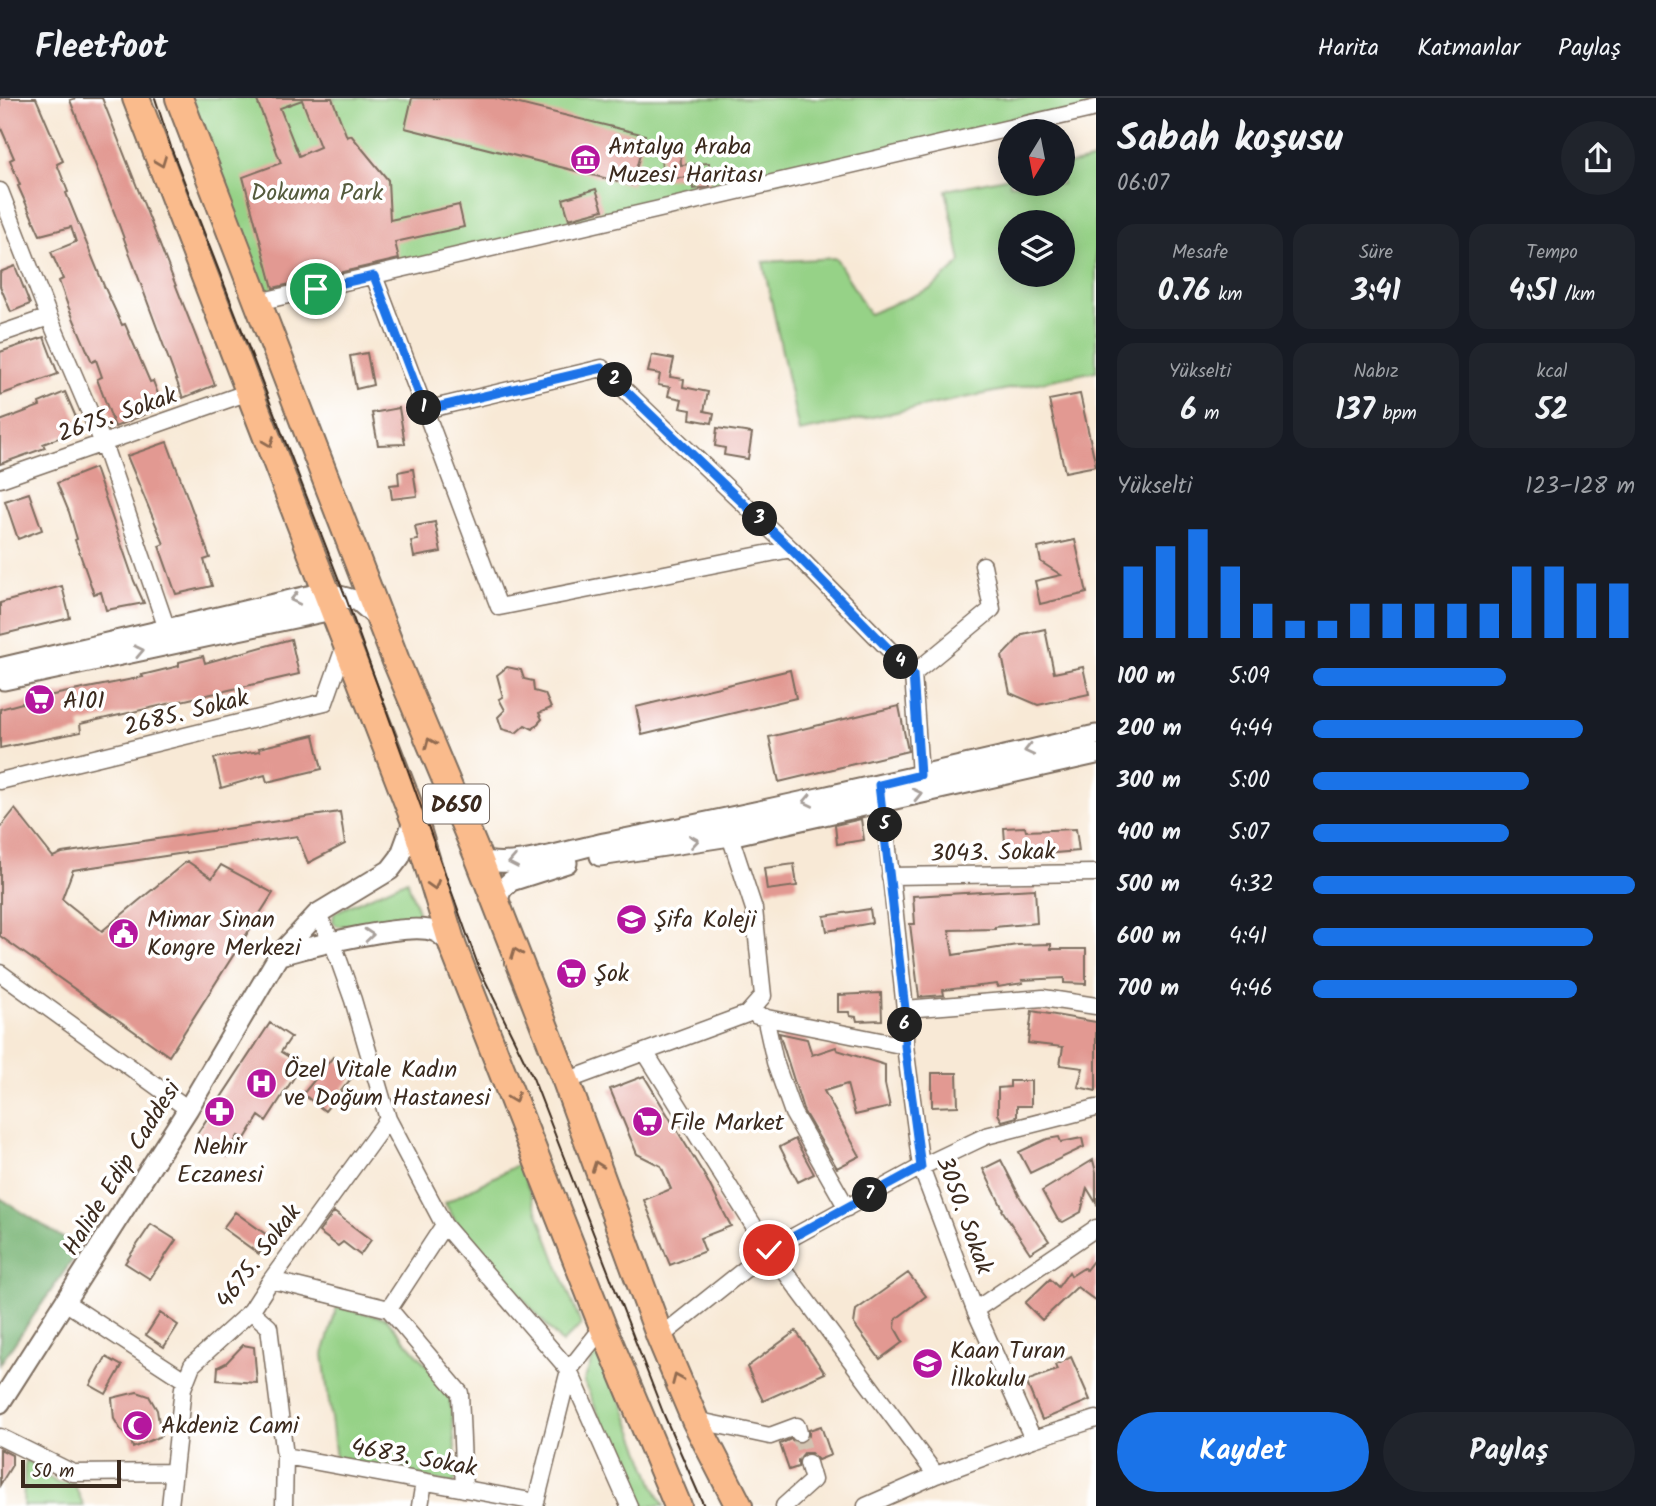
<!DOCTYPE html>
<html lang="tr">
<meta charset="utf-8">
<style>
body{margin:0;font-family:Kalam,sans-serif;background:#20242c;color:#f1f3f6;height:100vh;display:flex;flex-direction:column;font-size:26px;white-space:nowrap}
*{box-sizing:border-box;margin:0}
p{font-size:23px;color:#9ea1a6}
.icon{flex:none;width:38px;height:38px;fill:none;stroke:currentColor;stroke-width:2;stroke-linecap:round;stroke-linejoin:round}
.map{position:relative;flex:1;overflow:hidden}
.sheet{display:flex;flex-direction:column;background:#171b24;width:560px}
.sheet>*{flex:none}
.needle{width:46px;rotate:190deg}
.controls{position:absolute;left:998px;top:21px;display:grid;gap:14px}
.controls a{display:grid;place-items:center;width:77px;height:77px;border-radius:50%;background:#171b24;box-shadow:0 4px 18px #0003;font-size:35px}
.scale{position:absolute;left:21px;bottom:18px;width:100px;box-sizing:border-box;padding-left:7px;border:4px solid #3b2a1e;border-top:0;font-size:19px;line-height:24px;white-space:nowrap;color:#3b2a1e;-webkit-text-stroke:5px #fff;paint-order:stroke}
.pin{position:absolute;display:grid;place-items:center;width:60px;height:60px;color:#fff;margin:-30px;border:4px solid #fff;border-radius:50%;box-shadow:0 2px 7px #0007}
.km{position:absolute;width:35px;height:35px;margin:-18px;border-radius:50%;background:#222;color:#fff;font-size:19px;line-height:35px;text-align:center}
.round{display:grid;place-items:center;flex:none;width:74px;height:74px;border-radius:37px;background:#20242c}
.overview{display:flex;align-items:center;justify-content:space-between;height:119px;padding:0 21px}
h1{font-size:38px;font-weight:800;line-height:52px}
.figures{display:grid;grid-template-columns:repeat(3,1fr);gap:10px;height:119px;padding:7px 21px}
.figures div{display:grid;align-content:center;border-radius:18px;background:#20242c;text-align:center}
.figures b{font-size:30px;font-weight:800}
.figures small{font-size:19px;font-weight:400}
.figures p{font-size:19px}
.chart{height:196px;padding:14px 21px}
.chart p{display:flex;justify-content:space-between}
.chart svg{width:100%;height:126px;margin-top:7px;stroke:#1a73e8;stroke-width:6}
.action{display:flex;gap:14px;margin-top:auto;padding:14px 21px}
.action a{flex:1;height:80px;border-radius:42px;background:#1a73e8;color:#fff;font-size:28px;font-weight:800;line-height:80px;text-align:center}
.action a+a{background:#20242c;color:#f1f3f6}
ul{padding:0 21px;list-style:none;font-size:23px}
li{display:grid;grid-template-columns:112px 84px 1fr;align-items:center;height:52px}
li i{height:18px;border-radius:9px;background:#1a73e8}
header{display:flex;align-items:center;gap:42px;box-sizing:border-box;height:98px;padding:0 35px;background:#171b24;border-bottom:2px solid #363941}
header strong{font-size:33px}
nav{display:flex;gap:38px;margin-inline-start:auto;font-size:24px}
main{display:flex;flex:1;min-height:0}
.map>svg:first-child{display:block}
</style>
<header>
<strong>Fleetfoot</strong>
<nav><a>Harita</a><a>Katmanlar</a><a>Paylaş</a></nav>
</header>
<main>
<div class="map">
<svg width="1096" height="1408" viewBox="0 0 1096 1408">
<rect width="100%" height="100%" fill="#fff"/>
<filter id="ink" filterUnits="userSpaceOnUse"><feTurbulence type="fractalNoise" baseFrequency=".0143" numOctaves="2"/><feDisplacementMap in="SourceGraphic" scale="14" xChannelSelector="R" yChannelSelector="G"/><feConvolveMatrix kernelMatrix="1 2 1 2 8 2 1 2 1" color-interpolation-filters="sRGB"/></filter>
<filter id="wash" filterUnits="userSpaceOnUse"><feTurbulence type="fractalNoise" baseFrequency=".00686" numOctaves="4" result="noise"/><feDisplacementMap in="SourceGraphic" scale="28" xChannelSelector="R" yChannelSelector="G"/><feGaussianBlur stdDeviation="1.57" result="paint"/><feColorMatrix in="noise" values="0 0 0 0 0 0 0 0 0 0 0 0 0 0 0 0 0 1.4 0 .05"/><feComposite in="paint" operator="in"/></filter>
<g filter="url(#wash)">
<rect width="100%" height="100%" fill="#f8e9d6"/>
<path fill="#96d287" stroke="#687e52" stroke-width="2" fill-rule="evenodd" d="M180 0H1096V10L258 204Z
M1096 61V273L799 334 763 164 836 160 869 216 932 190 961 164 946 92 1010 79V86H1062V68ZM1010 124H1062V177H1010Z
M407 782 419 816 344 828H337L333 824 334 815 340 812Z
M519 1066 581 1227 562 1245 457 1126 445 1105Z
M337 1209 386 1220 449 1293 458 1377 453 1386 336 1361 323 1256Z
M599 1244 654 1388 664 1408H637L584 1283Z
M25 1361 57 1385 73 1384 84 1408H23Z"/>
<path fill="#78b474" stroke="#5a6f49" stroke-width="2" d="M0 1100 80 1151 0 1266Z"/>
<g id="blocks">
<path fill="#e29992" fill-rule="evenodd" d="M0 0H36L63 63 57 66 68 94 66 95 104 188 122 227 125 226 150 284 153 283 163 309 115 329 97 281 102 279 96 262 92 264 68 208 59 183 63 181 51 154 76 144 71 129 40 137 18 88 20 87 10 62 14 60 0 28Z
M76 0H102L215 287 183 300 116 119 70 2Z
M256 0H332L347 39 351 37 388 82 390 122 459 107 464 129 395 144 399 161 273 190 243 79 281 65ZM302 2 320 49 299 58 280 10Z
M412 0H495L645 37 632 87 405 30Z
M680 47 681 67 709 65 710 89 693 91 692 79 663 81 660 48Z
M596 91 603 112 569 121 563 101Z
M15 168 30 206 11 214 0 188V174Z
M44 239 58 276 0 297V254Z
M367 255 373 287 356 291 350 258Z
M652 257 674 261 670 279 684 281 683 289 708 294 704 313 714 315 712 325 690 321 691 312 680 310 682 301 668 298 670 289 658 287 660 276 648 274Z
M65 294 81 331 43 346 45 350 0 366V323L40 308 39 305Z
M1080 296 1096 368 1065 374 1049 302Z
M399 310 405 346 378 347 372 315Z
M717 330 752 335 748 361 724 357 725 350 715 348Z
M167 344 210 460 204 462 212 488 176 496 159 448 164 446 127 358Z
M95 370 134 483 144 505 106 512 101 494 94 496 75 442 77 441 69 414 57 385Z
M413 371 417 398 392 401 390 387 399 386 398 374Z
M29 395 42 432 18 441 5 403Z
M435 424 441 454 414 459 411 443 418 442 415 428Z
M1075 442 1087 495 1040 506 1035 483 1061 477 1041 464 1038 450Z
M62 488 70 520 0 537V505Z
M1045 531 1054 575 1083 569 1089 596 1038 607 1010 595 1002 558 1023 536Z
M291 541 299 576 80 626 81 634 0 650V611L48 598 143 579 142 577 179 568V564L203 558 205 565Z
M507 569 521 572 524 581 533 583 534 593 545 596 551 610 539 615 542 621 533 631 525 627 516 635 502 631 498 619 505 612 499 601 503 599 497 577Z
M790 572 796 600 642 637 636 609Z
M899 608 908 653 779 684 769 639Z
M314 637 322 671 267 684 265 677 221 690 214 660 260 653 259 650Z
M15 711 53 759 62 755 340 714 345 746 308 765 297 738 73 772 62 801 102 833 187 763 212 780 221 767 273 795 169 958 0 838V730Z
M861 721 864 742 837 746 835 727Z
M1025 729 1026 733 1076 731 1079 753 1006 759 1004 730Z
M794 766 797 788 767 792 764 770Z
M1035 791 1037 825 995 829V831L949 832 953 857 1017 847 1051 846V851H1086V886L1064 885V880L1022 882 1023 885 998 889 997 886 943 892 944 897 919 899 910 826H915L913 798Z
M870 811 872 825 827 833 824 818Z
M881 895 882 922 857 923 856 919 850 918 849 914H838V897Z
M1032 913 1096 924V993L1078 989 1083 970 1060 967 1063 949 1028 945Z
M270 925 291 939 281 954 302 967 266 1023 259 1018 244 1042 238 1038 226 1058 195 1039Z
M779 935 807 941 812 957 836 949 837 952 885 967V986L890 1009 855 1017 847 986 824 993 860 1058 837 1070 804 1014Z
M333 959 354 977 325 1013 303 996Z
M932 975H957L958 1008 932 1009Z
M644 978 706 1080 731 1128 700 1140 705 1153 670 1167 644 1102 671 1091 661 1068 637 1056 610 991Z
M1010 983H1031V1008H1017V1019L1002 1023 998 1016V990L1010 989Z
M1059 1039 1061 1044 1082 1040 1084 1049 1030 1075 1019 1054 1047 1041Z
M795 1041 814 1076 798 1084 780 1049Z
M1001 1062 1020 1099 1049 1143 1030 1155 1002 1112 1003 1111 983 1071Z
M1093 1062 1096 1074V1105L1087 1090 1081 1114 1063 1124 1058 1122 1042 1093Z
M235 1114 271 1140 259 1156 223 1130Z
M334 1114 371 1142 360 1157 343 1144 338 1148 319 1134Z
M151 1126 176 1142 150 1181 125 1165Z
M1096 1159V1203L1077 1189 1042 1222 1025 1205 1050 1181 1058 1189 1069 1174 1071 1178 1084 1170 1086 1172Z
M908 1175 926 1198 896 1221 895 1230 903 1244 880 1261 854 1226 856 1212Z
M160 1215 178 1227 164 1249 146 1237Z
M796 1233 825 1275 763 1303 747 1269Z
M243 1247 254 1249 257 1285 217 1282 218 1269 226 1265Z
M106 1259 122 1268 106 1296 90 1287Z
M1071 1259 1090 1302 1042 1322 1026 1283 1057 1272 1055 1267Z
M137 1294 149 1298 157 1312 161 1338 133 1350 130 1339 121 1332 114 1321 112 1300Z
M821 1328 831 1357 818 1362 811 1355H804L798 1362V1369L789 1372 780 1346 791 1341 796 1345H803L809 1338V1332Z
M0 1351 12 1357V1367L0 1387Z"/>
</g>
</g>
<g filter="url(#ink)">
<use href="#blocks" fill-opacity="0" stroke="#7d6d5e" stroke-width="2"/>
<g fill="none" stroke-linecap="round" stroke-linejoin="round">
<path stroke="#d2c3b1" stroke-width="16" stroke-dasharray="16 8" stroke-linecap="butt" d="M799 1335 808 1365"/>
<defs>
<path id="minor" d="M0 93 49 219 103 345 167 531
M374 178 425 312
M258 204 1096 10
M0 236 49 219
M0 381 249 294
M791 451 499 509 425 312 602 270 791 451 913 576 920 677
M913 576 992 511 983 467
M0 683 325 604 345 547
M883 704 905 911V948L921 1069 975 1212 1033 1341 1096 1321
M890 778 1096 775
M317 816 332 843 353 902 388 1021 444 1127 569 1272 629 1408
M0 875 188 1011
M905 911 1043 900 1096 908
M757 918 905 948
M765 919 775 964 793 1015 847 1110
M645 954 769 1152 936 1377 1033 1341
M566 983 747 916 763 898 754 811 730 738
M271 1182 389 1211 460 1295 464 1391
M65 1204 186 1283
M389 1211 444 1127
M975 1212 1096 1130
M251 1213 269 1229 285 1358 284 1408
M660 1239 769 1152 921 1069 986 1038 1096 1010
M695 1322 770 1338 797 1328 799 1335
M0 1339 73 1375 173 1374
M285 1358 536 1404
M170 1408 183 1290 192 1267 251 1213 271 1182 388 1021
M420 1408 424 1384
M535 1408 569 1272 603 1229
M784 1408 813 1382 808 1365
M866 1408 936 1377"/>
<path id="tertiary" d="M0 570 325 494 358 503 379 521
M4 582 332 512
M600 758 730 738 1096 656
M479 761C510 773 575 750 609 744 772 712 934 674 1096 637
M496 805 502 791 511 783 567 765
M280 857C309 849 412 822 436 834 443 837 448 844 453 849
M0 1305 188 1011 279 857 317 816 390 772 400 759 414 721"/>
<path id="trunk" d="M136 0 414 721 453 849 603 1229 678 1408
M179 0 396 563 479 761 566 983 660 1239 695 1322 739 1408"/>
</defs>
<use href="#minor" stroke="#7d6d5e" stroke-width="19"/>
<use href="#tertiary" stroke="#7d6d5e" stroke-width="23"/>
<use href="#trunk" stroke="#7d6d5e" stroke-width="30"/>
<use href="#minor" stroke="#fff" stroke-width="16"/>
<use href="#tertiary" stroke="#fff" stroke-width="19"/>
<use href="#trunk" stroke="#fabb8c" stroke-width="26"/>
<path stroke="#3b2a1e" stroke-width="2" d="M155 0 172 52 346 500 479 870 533 980 664 1317 704 1408"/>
</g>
<defs><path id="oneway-chevron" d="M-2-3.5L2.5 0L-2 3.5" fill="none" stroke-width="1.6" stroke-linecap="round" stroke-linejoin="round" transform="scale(1.75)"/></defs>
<g stroke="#916b50">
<use href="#oneway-chevron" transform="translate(161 64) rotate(69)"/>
<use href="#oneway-chevron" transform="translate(269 344) rotate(69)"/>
<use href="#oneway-chevron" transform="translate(430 645) rotate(-113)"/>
<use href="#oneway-chevron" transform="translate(434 787) rotate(73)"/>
<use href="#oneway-chevron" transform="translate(516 855) rotate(-111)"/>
<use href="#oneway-chevron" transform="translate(514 1000) rotate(69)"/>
<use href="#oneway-chevron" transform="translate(597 1068) rotate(-110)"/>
<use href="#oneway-chevron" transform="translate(677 1281) rotate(-113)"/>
</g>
<g stroke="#a79f9a">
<use href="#oneway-chevron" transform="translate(295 501) rotate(167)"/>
<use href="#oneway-chevron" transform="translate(139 553) rotate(-12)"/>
<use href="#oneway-chevron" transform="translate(1029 652) rotate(167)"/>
<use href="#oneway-chevron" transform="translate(917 696) rotate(-13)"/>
<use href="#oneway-chevron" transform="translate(808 703) rotate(168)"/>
<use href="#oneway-chevron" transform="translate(694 743) rotate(-9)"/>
<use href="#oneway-chevron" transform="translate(513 764) rotate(169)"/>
<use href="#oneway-chevron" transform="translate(369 837) rotate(-5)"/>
</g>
</g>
<g fill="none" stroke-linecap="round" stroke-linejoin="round" filter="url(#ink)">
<defs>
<path id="route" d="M316 191 374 178 425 312 602 270 791 451 913 576 920 677 879 687 905 911V948L921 1069 769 1152"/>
</defs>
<use href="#route" stroke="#fff" stroke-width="14"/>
<use href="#route" stroke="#1a73e8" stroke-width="9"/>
</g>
<defs>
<symbol id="museum-disc" viewBox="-11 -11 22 22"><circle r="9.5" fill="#b5179e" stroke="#fff"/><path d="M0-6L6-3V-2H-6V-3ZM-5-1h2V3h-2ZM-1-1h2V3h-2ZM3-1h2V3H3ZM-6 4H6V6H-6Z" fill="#fff"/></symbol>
<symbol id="supermarket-disc" viewBox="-11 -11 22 22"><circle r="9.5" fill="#b5179e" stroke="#fff"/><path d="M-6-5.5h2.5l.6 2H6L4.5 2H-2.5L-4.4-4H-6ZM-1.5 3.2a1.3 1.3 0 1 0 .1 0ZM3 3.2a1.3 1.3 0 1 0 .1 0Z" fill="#fff"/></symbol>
<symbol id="school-disc" viewBox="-11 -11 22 22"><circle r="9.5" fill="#b5179e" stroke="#fff"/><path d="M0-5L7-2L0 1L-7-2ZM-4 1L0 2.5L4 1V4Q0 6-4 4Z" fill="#fff"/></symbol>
<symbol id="civic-disc" viewBox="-11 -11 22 22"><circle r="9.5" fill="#b5179e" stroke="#fff"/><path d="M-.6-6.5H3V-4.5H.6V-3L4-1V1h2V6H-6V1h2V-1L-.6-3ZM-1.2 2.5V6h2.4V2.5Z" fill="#fff"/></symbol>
<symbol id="hospital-disc" viewBox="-11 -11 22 22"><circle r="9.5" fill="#b5179e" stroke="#fff"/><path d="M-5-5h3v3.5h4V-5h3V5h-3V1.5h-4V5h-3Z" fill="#fff"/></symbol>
<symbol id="pharmacy-disc" viewBox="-11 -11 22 22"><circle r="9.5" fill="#b5179e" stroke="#fff"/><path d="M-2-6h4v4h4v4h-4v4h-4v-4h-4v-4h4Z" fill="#fff"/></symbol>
<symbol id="mosque-disc" viewBox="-11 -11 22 22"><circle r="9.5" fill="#b5179e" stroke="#fff"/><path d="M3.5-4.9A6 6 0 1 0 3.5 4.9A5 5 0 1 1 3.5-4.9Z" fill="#fff"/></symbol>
</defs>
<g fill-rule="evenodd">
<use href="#museum-disc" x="568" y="44" width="35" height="35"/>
<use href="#supermarket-disc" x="22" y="584" width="35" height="35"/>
<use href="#school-disc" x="614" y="804" width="35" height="35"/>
<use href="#civic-disc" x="106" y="818" width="35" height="35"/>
<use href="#supermarket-disc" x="554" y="858" width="35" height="35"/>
<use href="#hospital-disc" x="244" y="968" width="35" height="35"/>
<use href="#pharmacy-disc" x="202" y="996" width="35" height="35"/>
<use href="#supermarket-disc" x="630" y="1006" width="35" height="35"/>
<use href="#school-disc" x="910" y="1248" width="35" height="35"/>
<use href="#mosque-disc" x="120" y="1310" width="35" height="35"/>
</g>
<g text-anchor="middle" stroke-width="7" stroke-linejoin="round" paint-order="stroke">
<rect fill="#fff" stroke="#766a62" stroke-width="2" x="423" y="686.5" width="66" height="39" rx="5"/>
<g font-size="23" font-weight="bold" fill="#3b2a1e">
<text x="456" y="714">D650</text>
</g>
<g font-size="24" fill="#3b2a1e" stroke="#fff" text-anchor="start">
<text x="608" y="56">Antalya Araba<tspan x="608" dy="28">Muzesi Haritası</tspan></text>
<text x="63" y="610">A101</text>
<text x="147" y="829">Mimar Sinan<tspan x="147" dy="28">Kongre Merkezi</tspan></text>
<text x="654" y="829">Şifa Koleji</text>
<text x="594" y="883">Şok</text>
<text x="284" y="979">Özel Vitale Kadın<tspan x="284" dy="28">ve Doğum Hastanesi</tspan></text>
<text x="670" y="1032">File Market</text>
<text x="220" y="1056" text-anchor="middle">Nehir<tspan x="220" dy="28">Eczanesi</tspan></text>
<text x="950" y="1260">Kaan Turan<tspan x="950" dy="28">İlkokulu</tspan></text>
<text x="161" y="1335">Akdeniz Cami</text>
</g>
<g font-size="24" fill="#565c3e" stroke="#fff">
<text x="317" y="102">Dokuma Park</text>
</g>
<g font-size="24" fill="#3b2a1e" stroke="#fff">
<text transform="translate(117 316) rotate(-19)" y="8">2675. Sokak</text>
<text transform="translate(186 614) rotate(-14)" y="8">2685. Sokak</text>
<text transform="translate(993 754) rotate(-1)" y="8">3043. Sokak</text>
<text transform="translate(121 1070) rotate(-58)" y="8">Halide Edip Caddesi</text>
<text transform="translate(965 1117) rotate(70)" y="8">3050. Sokak</text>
<text transform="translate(258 1158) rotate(-53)" y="8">4675. Sokak</text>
<text transform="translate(414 1359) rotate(10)" y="8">4683. Sokak</text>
</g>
</g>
</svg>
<div class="controls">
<a><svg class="needle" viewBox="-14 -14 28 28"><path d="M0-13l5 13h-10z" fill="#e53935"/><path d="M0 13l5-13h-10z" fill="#9ea1a6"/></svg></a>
<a><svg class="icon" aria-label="layers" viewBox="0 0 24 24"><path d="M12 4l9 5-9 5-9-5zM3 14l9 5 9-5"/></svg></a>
</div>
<div class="scale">50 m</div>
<div class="pin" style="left:316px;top:191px;background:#1e9e55"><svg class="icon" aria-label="arrive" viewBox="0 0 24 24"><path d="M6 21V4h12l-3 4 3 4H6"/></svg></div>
<div class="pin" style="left:769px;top:1152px;background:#d93025"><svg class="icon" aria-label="check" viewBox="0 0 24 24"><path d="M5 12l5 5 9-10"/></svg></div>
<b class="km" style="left:424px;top:310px">1</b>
<b class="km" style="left:615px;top:282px">2</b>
<b class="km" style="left:760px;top:421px">3</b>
<b class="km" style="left:901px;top:564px">4</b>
<b class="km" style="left:885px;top:727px">5</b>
<b class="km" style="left:905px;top:927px">6</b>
<b class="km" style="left:870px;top:1097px">7</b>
</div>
<section class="sheet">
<div class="overview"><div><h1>Sabah koşusu</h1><p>06:07</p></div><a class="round"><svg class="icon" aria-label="share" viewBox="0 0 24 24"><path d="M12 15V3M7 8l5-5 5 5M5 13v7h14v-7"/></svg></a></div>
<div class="figures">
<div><p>Mesafe</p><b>0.76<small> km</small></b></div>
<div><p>Süre</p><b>3:41</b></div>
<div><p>Tempo</p><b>4:51<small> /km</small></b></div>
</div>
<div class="figures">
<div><p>Yükselti</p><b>6<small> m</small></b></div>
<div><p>Nabız</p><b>137<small> bpm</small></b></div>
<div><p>kcal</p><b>52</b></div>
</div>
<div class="chart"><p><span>Yükselti</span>123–128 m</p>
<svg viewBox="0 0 160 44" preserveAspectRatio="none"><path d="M5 44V19M15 44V12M25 44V6M35 44V19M45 44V32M55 44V38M65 44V38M75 44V32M85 44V32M95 44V32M105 44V32M115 44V32M125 44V19M135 44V19M145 44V25M155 44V25"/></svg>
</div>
<ul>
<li><b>100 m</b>5:09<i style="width:60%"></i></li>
<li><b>200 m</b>4:44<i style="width:84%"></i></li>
<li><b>300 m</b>5:00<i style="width:67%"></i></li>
<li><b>400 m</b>5:07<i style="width:61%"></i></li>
<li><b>500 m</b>4:32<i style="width:100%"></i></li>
<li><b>600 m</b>4:41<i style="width:87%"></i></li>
<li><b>700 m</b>4:46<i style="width:82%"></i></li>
</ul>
<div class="action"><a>Kaydet</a><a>Paylaş</a></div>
</section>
</main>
